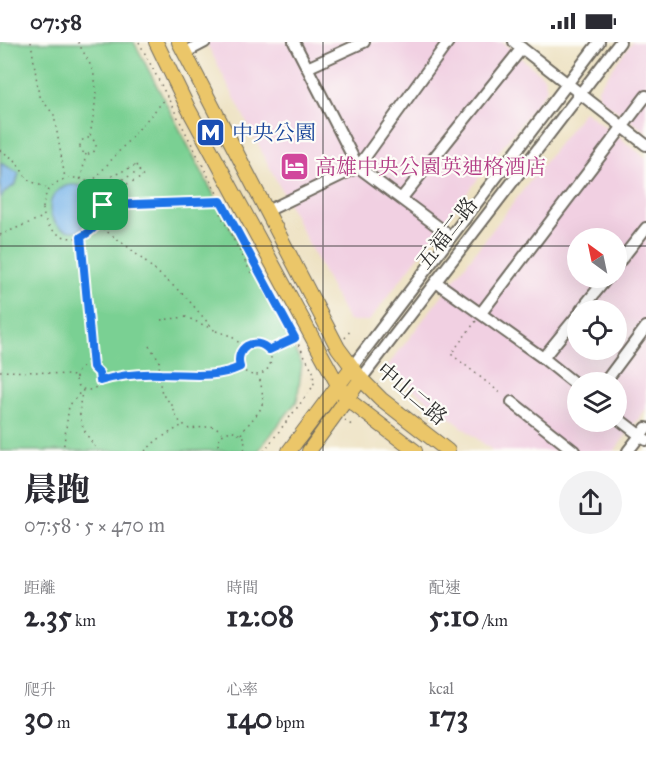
<!DOCTYPE html>
<html lang="zh-TW">
<meta charset="utf-8">
<style>
body{margin:0;font-family:"IM FELL Great Primer","Noto Serif TC",serif;background:#f2f2f3;color:#2b2b33;height:100vh;display:flex;flex-direction:column;font-size:22px;white-space:nowrap}
*{box-sizing:border-box;margin:0}
p{font-size:20px;color:#7c7c81}
.icon{flex:none;width:33px;height:33px;fill:none;stroke:currentColor;stroke-width:2;stroke-linecap:round;stroke-linejoin:round}
.map{position:relative;height:409px;overflow:hidden}
.panel{display:flex;flex-direction:column;background:#fff;flex:1}
.panel>*{flex:none}
.needle{width:39px;rotate:327deg}
.controls{position:absolute;left:567px;top:186px;display:grid;gap:12px}
.controls a{display:grid;place-items:center;width:60px;height:60px;border-radius:50%;background:#fff;box-shadow:0 6px 24px #0002;font-size:30px}
.pin{position:absolute;display:grid;place-items:center;width:51px;height:51px;color:#fff;margin:-26px;border-radius:12px;box-shadow:0 3px 9px #0006}
.round{display:grid;place-items:center;flex:none;width:63px;height:63px;border-radius:32px;background:#f2f2f3}
.head{display:flex;align-items:center;justify-content:space-between;height:102px;padding:0 24px}
h1{font-size:33px;font-weight:800;line-height:45px}
.metrics{display:grid;grid-template-columns:repeat(3,1fr);gap:9px;height:102px;padding:6px 24px}
.metrics div{display:grid;align-content:center}
.metrics b{font-size:30px;font-weight:800}
.metrics small{font-size:16px;font-weight:400}
.metrics p{font-size:16px}
.status{display:flex;justify-content:space-between;align-items:center;height:42px;padding:0 30px;background:#fff;direction:ltr}
.status svg{height:16px;fill:currentColor}
.map>svg:first-child{display:block}
</style>
<div class="status"><b>07:58</b><svg viewBox="0 0 49 12"><path d="M0 12V9h3v3zM5 12V6h3v6zM10 12V3h3v9zM15 12V0h3v12zM26 1h20v11H26zM47 4h2v5h-2z"/></svg></div>
<div class="map">
<svg width="646" height="409" viewBox="0 0 646 409">
<rect width="100%" height="100%" fill="#fdfcf7"/>
<filter id="ink" filterUnits="userSpaceOnUse"><feTurbulence type="fractalNoise" baseFrequency=".0167" numOctaves="2"/><feDisplacementMap in="SourceGraphic" scale="12" xChannelSelector="R" yChannelSelector="G"/><feConvolveMatrix kernelMatrix="1 2 1 2 8 2 1 2 1" color-interpolation-filters="sRGB"/></filter>
<filter id="wash" filterUnits="userSpaceOnUse"><feTurbulence type="fractalNoise" baseFrequency=".008" numOctaves="4" result="noise"/><feDisplacementMap in="SourceGraphic" scale="24" xChannelSelector="R" yChannelSelector="G"/><feGaussianBlur stdDeviation="1.35" result="paint"/><feColorMatrix in="noise" values="0 0 0 0 0 0 0 0 0 0 0 0 0 0 0 0 0 1.4 0 .05"/><feComposite in="paint" operator="in"/></filter>
<g filter="url(#wash)">
<rect width="100%" height="100%" fill="#ede1c1"/>
<path fill="#f1d0e2" fill-rule="evenodd" d="M206 0H502L544 35 547 47 369 279H348Z
M632 0H646V90L599 56 598 46Z
M584 69 646 116V367L614 409H493L386 326ZM578 196H616V236H578ZM578 268H616V308H578ZM578 340H616V380H578Z"/>
<path fill="#7ad093" stroke="#527e5f" stroke-width="1.5" d="M0 0H134L302 322 297 359 258 409H0Z"/>
<path fill="#76b3e9" stroke="#506f8a" stroke-width="1.5" d="M1 121 19 131 16 142 5 150 0 157Z
M50 166a23 23 0 1 1 46 0a23 23 0 1 1-46 0Z"/>
</g>
<g filter="url(#ink)">
<g fill="none" stroke-linecap="round" stroke-linejoin="round">
<defs>
<path id="minor" d="M294 0 358 125 444 189
M514 0 646 103
M184 11 205 0
M307 26 364 0
M401 157 522 6
M267 169 358 125 448 0
M616 224 646 186
M436 240 543 316 578 344
M581 268 607 236
M481 271 646 54
M543 316 578 273
M352 325 599 0
M361 337 620 0
M605 340 646 285
M512 360 574 409
M616 375 646 398
M628 409 646 386"/>
<path id="major" d="M156 0 188 66 338 343 347 357 415 409
M179 0 338 306 361 337 381 357 448 409
M289 409 352 325
M309 409 361 337"/>
</defs>
<use href="#minor" stroke="#6f6b60" stroke-width="14"/>
<use href="#major" stroke="#6f6b60" stroke-width="16"/>
<path stroke="#6f6b60" stroke-width="1.5" stroke-dasharray="1.5 4.5" stroke-linecap="butt" d="M31 0 39 54 54 73 65 136
M78 0C83 10 90 20 93 30 100 51 92 75 90 96
M139 0 238 192 313 329 314 343 309 350 264 409
M80 104a8 8 0 1 1 16 0a8 8 0 1 1-16 0Z
M0 108 15 118 28 138 49 147
M136 123 143 135 118 146 112 134Z
M43 166a30 30 0 1 1 60 0a30 30 0 1 1-60 0Z
M81 137 86 112
M117 140 140 129
M91 141 167 55
M98 150 110 144
M104 163 221 159
M220 171 251 231
M98 183 128 205 185 254 215 289
M0 193 43 175
M81 195 93 325
M161 278 186 275 212 287
M476 279 451 312 503 353
M216 289 231 294 243 304
M345 296 350 289
M239 317a16 16 0 1 1 32 0a16 16 0 1 1-32 0Z
M149 304 158 316 160 322 158 332 162 352 172 363 177 377 189 387 215 384 223 392
M269 308 294 297
M76 336a12 12 0 1 1 24 0a12 12 0 1 1-24 0Z
M0 329 40 330 75 334
M100 339C120 333 140 331 161 332 188 333 215 337 240 325
M83 348C75 375 82 388 98 409
M345 378 354 385
M241 392C260 365 268 371 259 334
M63 409 69 364 82 348
M145 409 157 398 181 384
M220 409 218 403 220 394 232 388 244 395 245 404 244 409"/>
<use href="#minor" stroke="#fff" stroke-width="10"/>
<use href="#major" stroke="#ebc669" stroke-width="14"/>
</g>
</g>
<g fill="none" stroke-linecap="round" stroke-linejoin="round" filter="url(#ink)">
<defs>
<path id="route" d="M221 159 295 296 269 308C255 293 234 306 240 325 214 337 189 332 161 332 140 331 120 333 100 339L99 331 93 325 81 195C96 187 102 179 103 163Z"/>
</defs>
<use href="#route" stroke="#fff" stroke-width="12"/>
<use href="#route" stroke="#1a73e8" stroke-width="8"/>
</g>
<path fill="none" stroke="#2b2b2b" stroke-width="1.5" stroke-opacity="0.55" d="M323 0V409M0 204H578M616 204H646"/>
<defs>
<symbol id="metro-square" viewBox="-11 -11 22 22"><rect x="-9" y="-9" width="18" height="18" rx="4" fill="#1a4fb4" stroke="#fdfcf7"/><path d="M-5.5 5V-5H-3L0 0L3-5H5.5V5H3V-.5L0 4L-3-.5V5Z" fill="#fff"/></symbol>
<symbol id="hotel-square" viewBox="-11 -11 22 22"><rect x="-9" y="-9" width="18" height="18" rx="4" fill="#d1479c" stroke="#fdfcf7"/><path d="M-6-4.5h1.5V1H6V5H4.5V3h-9V5H-6ZM-4 0a1.8 1.8 0 1 1 3.6 0ZM.5 0V-2.5h3Q6-2.5 6 0Z" fill="#fff"/></symbol>
</defs>
<g fill-rule="evenodd">
<use href="#metro-square" x="194" y="74" width="33" height="33"/>
<use href="#hotel-square" x="278" y="108" width="33" height="33"/>
</g>
<g text-anchor="middle" stroke-width="4.5" stroke-linejoin="round" paint-order="stroke">
<g font-size="21" fill="#164399" stroke="#fdfcf7" text-anchor="start">
<text x="232" y="98">中央公園</text>
</g>
<g font-size="21" fill="#b23c85" stroke="#fdfcf7" text-anchor="start">
<text x="315" y="132">高雄中央公園英迪格酒店</text>
</g>
<g font-size="21" fill="#2b2b2b" stroke="#fdfcf7">
<text transform="translate(447 191) rotate(-52)" y="7">五福二路</text>
<text transform="translate(412 352) rotate(40)" y="7">中山二路</text>
</g>
</g>
</svg>
<div class="controls">
<a><svg class="needle" viewBox="-14 -14 28 28"><path d="M0-13l5 13h-10z" fill="#e53935"/><path d="M0 13l5-13h-10z" fill="#7c7c81"/></svg></a>
<a><svg class="icon" aria-label="locate" viewBox="0 0 24 24"><circle cx="12" cy="12" r="6"/><path d="M12 2v4M12 18v4M2 12h4M18 12h4"/></svg></a>
<a><svg class="icon" aria-label="layers" viewBox="0 0 24 24"><path d="M12 4l9 5-9 5-9-5zM3 14l9 5 9-5"/></svg></a>
</div>
<div class="pin" style="left:103px;top:163px;background:#1e9e55"><svg class="icon" aria-label="arrive" viewBox="0 0 24 24"><path d="M6 21V4h12l-3 4 3 4H6"/></svg></div>
</div>
<section class="panel">
<div class="head"><div><h1>晨跑</h1><p>07:58 · 5 × 470 m</p></div><a class="round"><svg class="icon" aria-label="share" viewBox="0 0 24 24"><path d="M12 15V3M7 8l5-5 5 5M5 13v7h14v-7"/></svg></a></div>
<div class="metrics">
<div><p>距離</p><b>2.35<small> km</small></b></div>
<div><p>時間</p><b>12:08</b></div>
<div><p>配速</p><b>5:10<small> /km</small></b></div>
</div>
<div class="metrics">
<div><p>爬升</p><b>30<small> m</small></b></div>
<div><p>心率</p><b>140<small> bpm</small></b></div>
<div><p>kcal</p><b>173</b></div>
</div>
</section>
